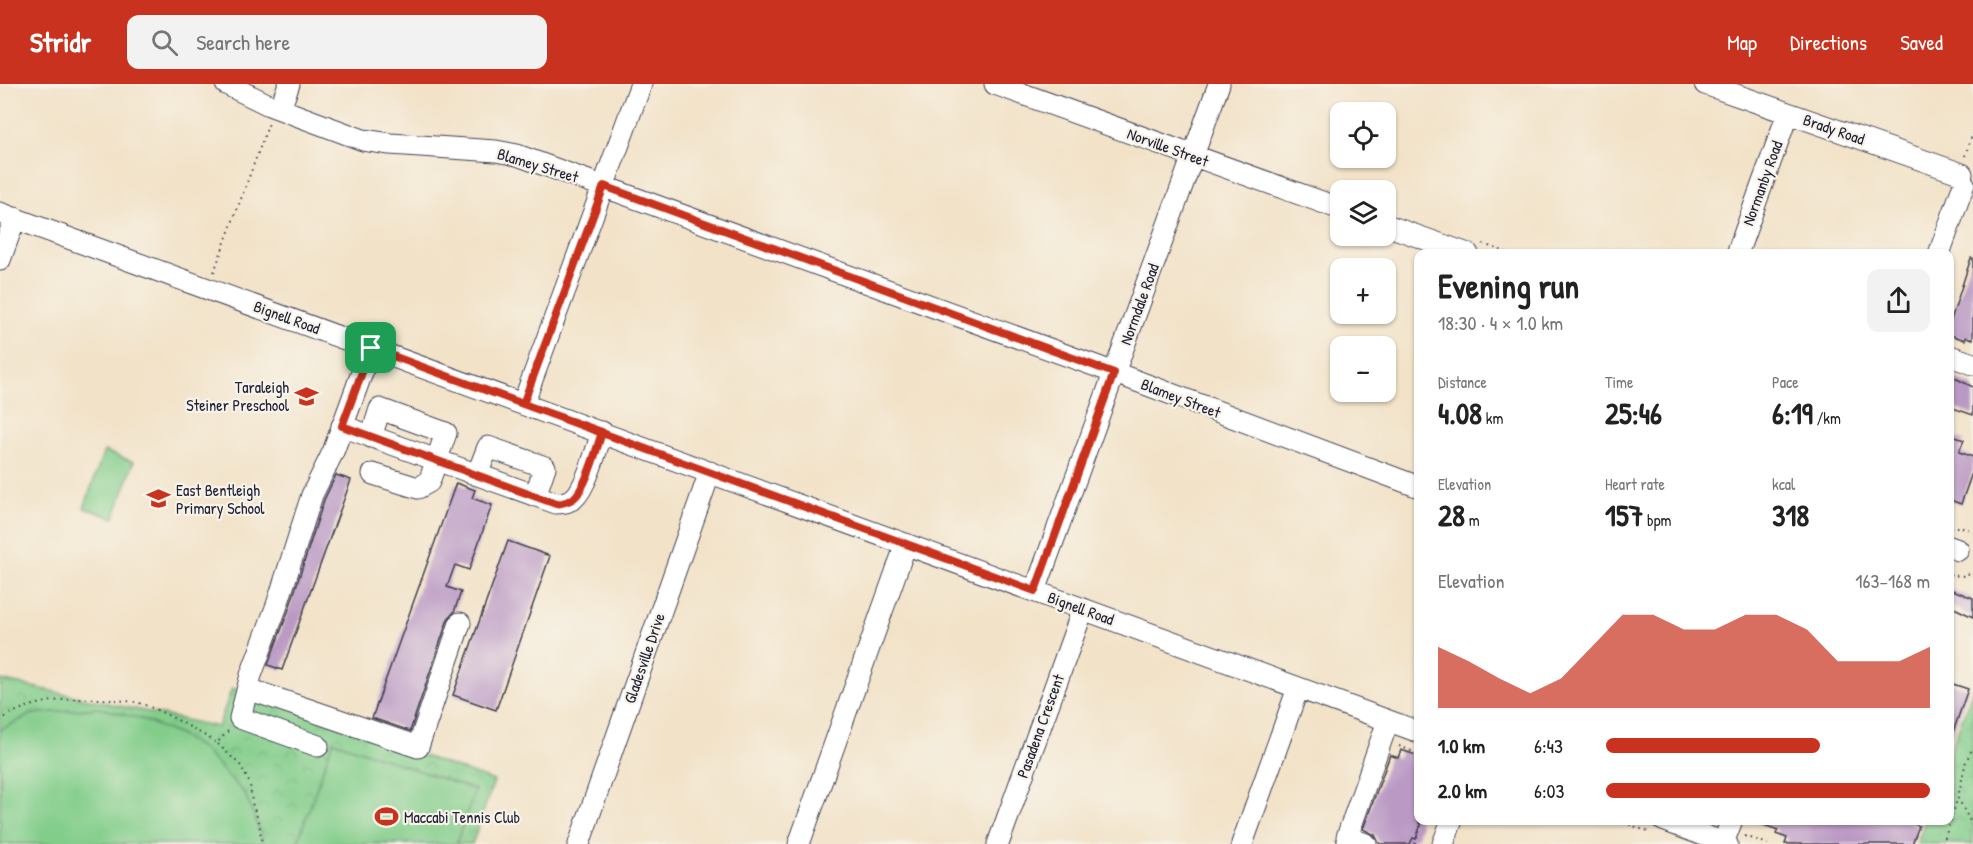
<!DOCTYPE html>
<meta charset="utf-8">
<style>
body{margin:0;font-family:"Patrick Hand",sans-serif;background:#f2f2f2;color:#222;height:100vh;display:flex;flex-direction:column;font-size:22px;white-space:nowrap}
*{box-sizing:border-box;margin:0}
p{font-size:20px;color:#767676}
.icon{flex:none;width:33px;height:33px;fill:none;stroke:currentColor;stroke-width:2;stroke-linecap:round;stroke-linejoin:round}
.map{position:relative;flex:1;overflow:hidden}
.sheet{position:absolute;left:1414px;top:165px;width:540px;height:576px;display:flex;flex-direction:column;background:#fff;border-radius:12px;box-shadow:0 2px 4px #0004}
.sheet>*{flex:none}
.tools{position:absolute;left:1330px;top:18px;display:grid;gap:12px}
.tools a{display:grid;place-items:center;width:66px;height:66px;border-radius:12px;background:#fff;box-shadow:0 2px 4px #0004;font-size:30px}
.pin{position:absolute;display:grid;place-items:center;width:51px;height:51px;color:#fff;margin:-26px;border-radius:12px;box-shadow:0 3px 9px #0006}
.round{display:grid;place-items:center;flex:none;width:63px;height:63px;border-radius:12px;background:#f2f2f2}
.summary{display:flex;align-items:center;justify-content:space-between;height:102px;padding:0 24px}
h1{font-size:33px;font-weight:700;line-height:45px}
.metrics{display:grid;grid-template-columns:repeat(3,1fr);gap:9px;height:102px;padding:6px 24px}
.metrics div{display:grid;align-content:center}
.metrics b{font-size:30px;font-weight:700}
.metrics small{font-size:16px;font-weight:400}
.metrics p{font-size:16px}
.chart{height:168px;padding:12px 24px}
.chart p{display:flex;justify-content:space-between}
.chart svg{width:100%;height:108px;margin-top:6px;fill:#c8321e;opacity:.7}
ul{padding:0 24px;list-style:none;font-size:20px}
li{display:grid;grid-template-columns:96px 72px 1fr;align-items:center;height:45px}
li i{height:15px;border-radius:8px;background:#c8321e}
header{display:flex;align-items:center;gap:36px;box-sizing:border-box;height:84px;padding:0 30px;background:#c8321e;color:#fff}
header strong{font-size:28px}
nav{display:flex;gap:33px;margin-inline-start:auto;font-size:21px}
.search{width:420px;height:54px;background:#f2f2f2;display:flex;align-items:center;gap:15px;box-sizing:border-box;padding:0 21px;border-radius:12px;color:#767676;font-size:22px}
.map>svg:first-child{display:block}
</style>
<header>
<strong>Stridr</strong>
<div class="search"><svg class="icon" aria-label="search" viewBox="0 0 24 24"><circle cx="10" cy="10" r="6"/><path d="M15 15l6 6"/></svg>Search here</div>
<nav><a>Map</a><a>Directions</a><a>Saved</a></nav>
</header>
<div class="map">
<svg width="1973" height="760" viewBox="0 0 1973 760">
<defs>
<pattern id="park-crowns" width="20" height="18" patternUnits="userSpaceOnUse" patternTransform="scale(1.5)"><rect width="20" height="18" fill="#82cd8a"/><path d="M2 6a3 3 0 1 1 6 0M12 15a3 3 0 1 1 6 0" fill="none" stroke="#70b078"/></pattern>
</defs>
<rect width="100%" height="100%" fill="#f7f3e8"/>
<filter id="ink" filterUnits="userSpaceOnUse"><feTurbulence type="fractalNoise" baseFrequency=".0167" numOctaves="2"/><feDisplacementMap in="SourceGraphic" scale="12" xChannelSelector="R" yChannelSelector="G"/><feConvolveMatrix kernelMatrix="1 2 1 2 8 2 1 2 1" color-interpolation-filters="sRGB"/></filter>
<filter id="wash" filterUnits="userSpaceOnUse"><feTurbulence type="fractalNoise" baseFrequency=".008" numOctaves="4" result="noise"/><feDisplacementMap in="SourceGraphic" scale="24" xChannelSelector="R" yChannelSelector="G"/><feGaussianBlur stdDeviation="1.35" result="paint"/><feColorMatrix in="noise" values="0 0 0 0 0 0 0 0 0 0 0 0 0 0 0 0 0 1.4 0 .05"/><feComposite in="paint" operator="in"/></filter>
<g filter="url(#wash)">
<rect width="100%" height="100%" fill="#f2e2c8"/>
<path fill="url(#park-crowns)" stroke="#527862" stroke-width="1.5" d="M0 596 218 643 232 604 494 697 472 760H0Z
M1973 605V760H1917L1925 737 1950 736V668Z"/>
<path fill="#82cd8a" stroke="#527862" stroke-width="1.5" d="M104 367 134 378 114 434 84 424Z
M99 624 142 635 177 650 202 664 245 710 262 753V760H0V646L32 630Z
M333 657 475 706 456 760H297Z"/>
<g id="blocks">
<path fill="#ba99c4" d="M1971 174H1973V255L1966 253 1965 256 1950 251V239Z
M1953 293 1973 303V331L1950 323V302Z
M1950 351 1964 356 1959 368 1973 373V386L1961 420 1950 416Z
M336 391 351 396 282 586 268 581 289 525 324 416Z
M456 399 475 406 472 414 492 421 469 486 455 481 447 503 461 508 454 528 448 535 410 647 372 634Z
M508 457 550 472 496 626 453 611Z
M1950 505 1973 514V533L1950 522Z
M1950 599 1968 605 1952 651 1950 650Z
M1401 666 1419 672V739L1421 740 1416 755 1413 754 1410 760H1381L1379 759 1375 751 1363 745 1390 671 1398 674Z
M1755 736H1905L1919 742 1912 760H1785L1787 754 1776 750 1778 746 1755 738Z"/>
</g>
</g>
<g filter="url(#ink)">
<use href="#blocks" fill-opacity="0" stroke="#413f50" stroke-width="1.5"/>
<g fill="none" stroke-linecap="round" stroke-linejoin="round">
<defs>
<path id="minor" d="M226 0 269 21 363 56 390 60 496 67 517 71 1126 293 1419 403
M995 0 1341 125
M1705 0 1962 90
M280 25 289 0
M0 129 1419 648
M1386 141 1468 170
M1737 170 1788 29
M1939 170 1964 100
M0 176 15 134
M1950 272 1973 280
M523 320 641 0
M342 342 556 419C563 419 569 418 574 414 586 404 597 364 602 348
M371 353 380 325 446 349 429 398 418 404 373 390
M477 391 488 363 545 383 535 412
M1950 463 1958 466
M1035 507 1219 0
M248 605 418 663 460 539
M318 662 240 634 251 591 277 521 312 411 333 368 371 264
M1663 736 1727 760
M1723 759 1732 736
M579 760 710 388
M799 760 906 460
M998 760 1083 525
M1242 760 1298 604
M1366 760 1347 753 1388 637
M1443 760 1452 736"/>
</defs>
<use href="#minor" stroke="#413f50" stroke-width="23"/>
<path stroke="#413f50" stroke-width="2" stroke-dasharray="1.5 4.5" stroke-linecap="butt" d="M1965 72 1973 49
M1483 160 1512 170
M214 188 269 39
M1950 444C1959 442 1965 443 1973 448
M1950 491 1962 492 1973 488
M0 637C29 614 80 613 116 616 123 617 132 617 139 619 166 628 192 644 217 659L228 647
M218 660 241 682 250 700 252 719 259 738 262 760
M1399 662 1419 670
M1958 714 1973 743
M1618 736 1651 749
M1745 752 1768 760
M1415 760 1423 736
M1943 760 1958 713 1966 677 1973 664"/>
<use href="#minor" stroke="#fff" stroke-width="21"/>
</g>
</g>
<g fill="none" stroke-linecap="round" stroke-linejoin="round" filter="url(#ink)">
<defs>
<path id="route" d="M371 264C592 346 814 426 1035 507L1114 289 604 102 523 320 602 348C597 364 586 404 574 414 569 418 563 419 556 420L342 342 371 264"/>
</defs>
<use href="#route" stroke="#fff" stroke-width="12"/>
<use href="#route" stroke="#c8321e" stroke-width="8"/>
</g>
<defs>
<symbol id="school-bare" viewBox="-9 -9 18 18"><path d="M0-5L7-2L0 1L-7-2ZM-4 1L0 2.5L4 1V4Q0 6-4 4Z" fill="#c8321e" stroke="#f7f3e8" stroke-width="2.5" paint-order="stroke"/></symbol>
<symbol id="stadium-bare" viewBox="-9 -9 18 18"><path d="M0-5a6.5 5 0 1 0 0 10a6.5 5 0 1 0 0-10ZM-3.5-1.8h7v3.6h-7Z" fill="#c8321e" stroke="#f7f3e8" stroke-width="2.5" paint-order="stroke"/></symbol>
</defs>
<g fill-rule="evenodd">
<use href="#school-bare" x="290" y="296" width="33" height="33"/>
<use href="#school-bare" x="142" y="398" width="33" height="33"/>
<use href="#stadium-bare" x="370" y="716" width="33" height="33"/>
</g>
<g text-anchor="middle" stroke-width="4.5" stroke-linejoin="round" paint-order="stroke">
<g font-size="16" fill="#22223b" stroke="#f7f3e8">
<text transform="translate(1834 45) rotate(19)" y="6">Brady Road</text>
<text transform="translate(1168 63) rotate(20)" y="6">Norville Street</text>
<text transform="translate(538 81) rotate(17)" y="6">Blamey Street</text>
<text transform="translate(1762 99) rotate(-70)" y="6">Normanby Road</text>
<text transform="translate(1139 220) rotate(-70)" y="6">Normdale Road</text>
<text transform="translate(287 233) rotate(20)" y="6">Bignell Road</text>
<text transform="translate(1181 314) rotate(21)" y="6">Blamey Street</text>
<text transform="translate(1081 524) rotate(20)" y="6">Bignell Road</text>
<text transform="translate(644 574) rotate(-71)" y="6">Gladesville Drive</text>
<text transform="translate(1040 642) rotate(-70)" y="6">Pasadena Crescent</text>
</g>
<g font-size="16" fill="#22223b" stroke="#f7f3e8" text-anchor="start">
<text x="289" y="309" text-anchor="end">Taraleigh<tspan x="289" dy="18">Steiner Preschool</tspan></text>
<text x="176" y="412">East Bentleigh<tspan x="176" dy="18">Primary School</tspan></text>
<text x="404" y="739">Maccabi Tennis Club</text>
</g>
</g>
</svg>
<div class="tools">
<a><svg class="icon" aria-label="locate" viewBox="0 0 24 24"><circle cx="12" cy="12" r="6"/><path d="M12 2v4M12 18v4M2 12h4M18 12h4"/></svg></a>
<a><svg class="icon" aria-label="layers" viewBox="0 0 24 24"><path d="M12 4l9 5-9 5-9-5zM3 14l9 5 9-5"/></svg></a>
<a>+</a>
<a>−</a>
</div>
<div class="pin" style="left:371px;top:264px;background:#1e9e55"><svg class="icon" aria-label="arrive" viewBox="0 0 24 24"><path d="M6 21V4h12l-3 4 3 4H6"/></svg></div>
<section class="sheet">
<div class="summary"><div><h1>Evening run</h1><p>18:30 · 4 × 1.0 km</p></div><a class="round"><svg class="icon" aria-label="share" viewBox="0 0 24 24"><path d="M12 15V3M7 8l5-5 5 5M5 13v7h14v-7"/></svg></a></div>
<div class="metrics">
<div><p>Distance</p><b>4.08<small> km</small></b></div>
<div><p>Time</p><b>25:46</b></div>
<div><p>Pace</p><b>6:19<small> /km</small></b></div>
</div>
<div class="metrics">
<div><p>Elevation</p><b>28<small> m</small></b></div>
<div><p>Heart rate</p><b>157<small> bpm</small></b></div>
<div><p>kcal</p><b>318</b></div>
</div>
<div class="chart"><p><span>Elevation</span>163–168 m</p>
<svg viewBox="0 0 160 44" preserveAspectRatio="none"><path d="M0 44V19L10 25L20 32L30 38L40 32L50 19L60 6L70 6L80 12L90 12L100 6L110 6L120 12L130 25L140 25L150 25L160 19V44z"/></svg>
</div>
<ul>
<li><b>1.0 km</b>6:43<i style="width:66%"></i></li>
<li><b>2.0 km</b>6:03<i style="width:100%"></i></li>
</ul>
</section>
</div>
